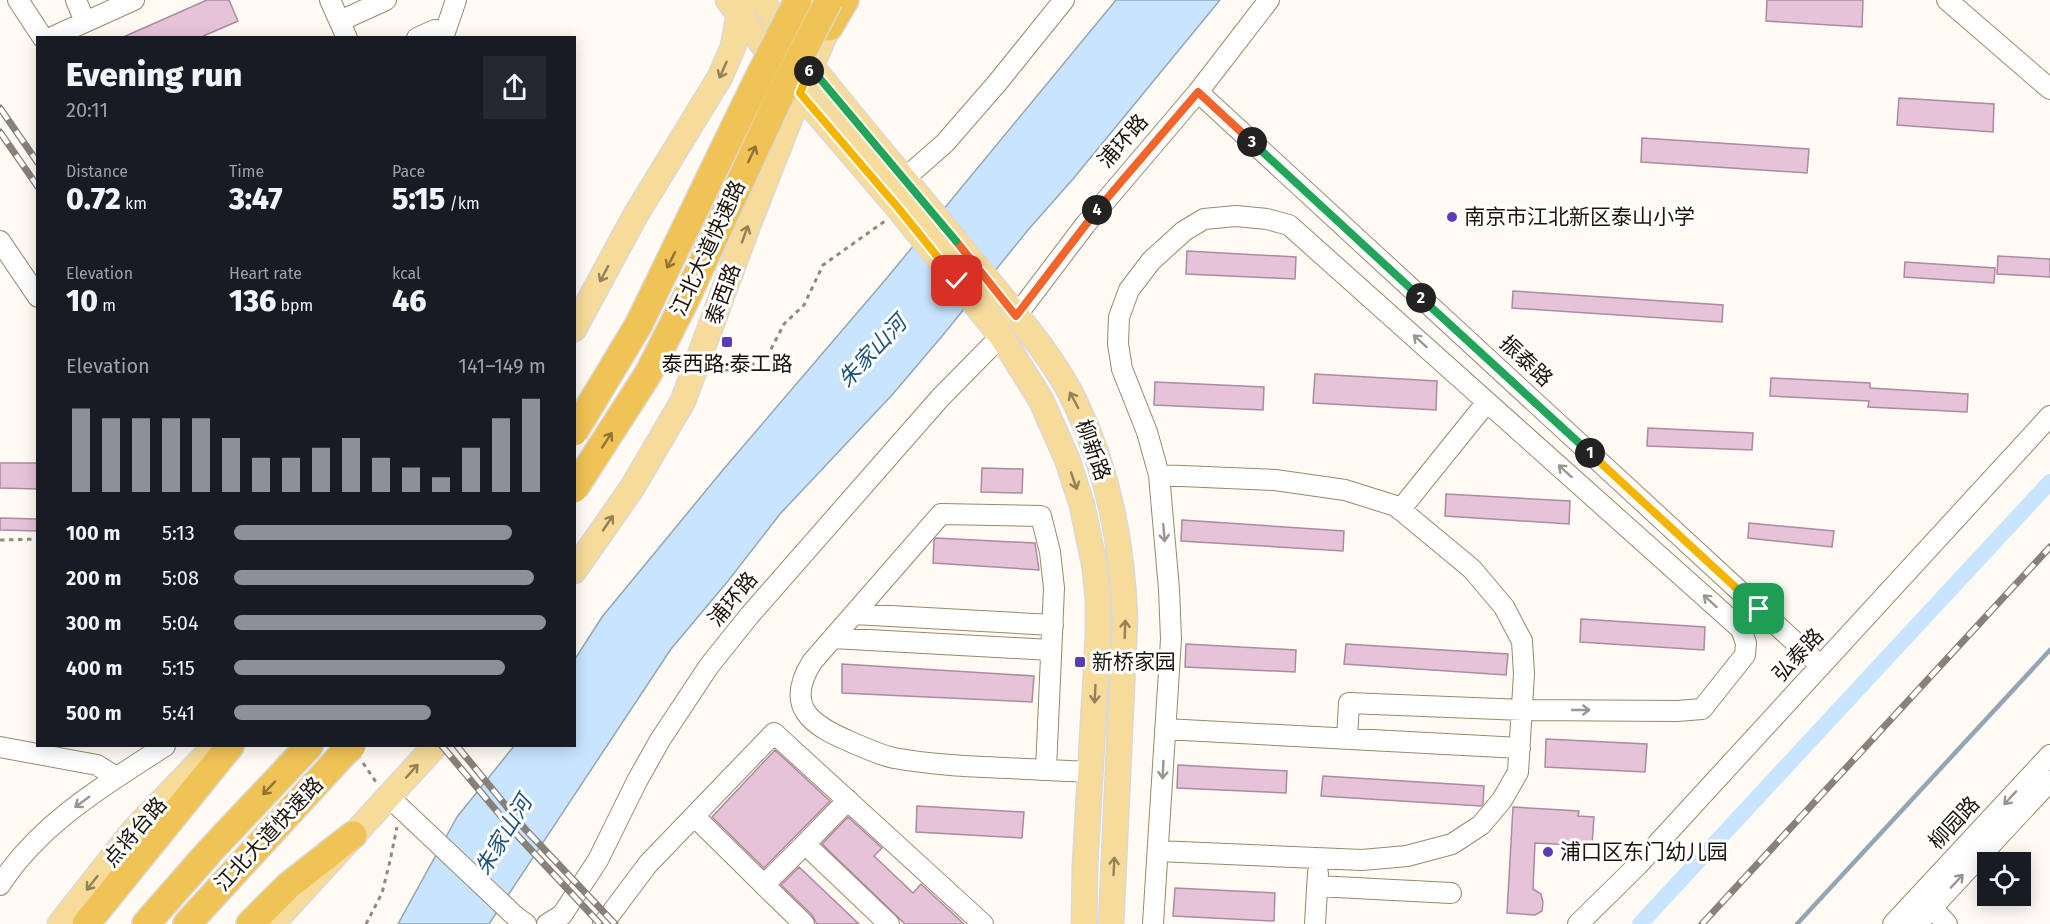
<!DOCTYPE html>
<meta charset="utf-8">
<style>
body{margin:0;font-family:"Fira Sans","Noto Sans SC",sans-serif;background:#242831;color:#f1f3f6;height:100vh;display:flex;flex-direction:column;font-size:22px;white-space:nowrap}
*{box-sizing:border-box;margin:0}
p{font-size:20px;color:#9ea1a6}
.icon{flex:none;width:33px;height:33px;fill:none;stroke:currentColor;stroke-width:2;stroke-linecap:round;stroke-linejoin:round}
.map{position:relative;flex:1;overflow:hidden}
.details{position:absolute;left:36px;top:36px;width:540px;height:711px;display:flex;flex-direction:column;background:#171b24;border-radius:0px;box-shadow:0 3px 15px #0003}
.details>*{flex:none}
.tools{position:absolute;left:1977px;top:852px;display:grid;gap:12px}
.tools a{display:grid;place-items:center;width:54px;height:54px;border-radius:0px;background:#171b24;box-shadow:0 3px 15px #0003;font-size:30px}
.pin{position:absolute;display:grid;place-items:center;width:51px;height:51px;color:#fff;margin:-26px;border-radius:12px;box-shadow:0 3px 9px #0006}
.km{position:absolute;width:30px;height:30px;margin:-15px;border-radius:50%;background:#222;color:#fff;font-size:16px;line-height:30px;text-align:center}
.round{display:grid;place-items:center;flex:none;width:63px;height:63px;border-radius:0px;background:#242831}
.summary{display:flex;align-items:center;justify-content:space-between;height:102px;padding:0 30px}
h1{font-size:33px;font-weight:800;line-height:45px}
.figures{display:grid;grid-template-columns:repeat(3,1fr);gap:9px;height:102px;padding:6px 30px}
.figures div{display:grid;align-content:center}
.figures b{font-size:30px;font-weight:800}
.figures small{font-size:16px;font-weight:400}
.figures p{font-size:16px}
.chart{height:168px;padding:12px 30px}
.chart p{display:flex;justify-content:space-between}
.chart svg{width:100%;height:108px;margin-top:6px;stroke:#8c9099;stroke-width:6}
ul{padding:0 30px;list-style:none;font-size:20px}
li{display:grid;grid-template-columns:96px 72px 1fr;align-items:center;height:45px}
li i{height:15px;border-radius:8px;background:#8c9099}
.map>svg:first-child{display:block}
</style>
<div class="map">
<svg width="2050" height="924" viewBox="0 0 2050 924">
<rect width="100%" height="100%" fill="#fffbf4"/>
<path fill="#c8e4fe" stroke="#94a6b4" stroke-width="1.5" d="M1116 0H1220L1073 179 1028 230 943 335 892 395 780 514 728 581 671 649 489 924H398L457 817 514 746H574L575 659 602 617 722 471 886 279Z"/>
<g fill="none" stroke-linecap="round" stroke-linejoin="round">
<path stroke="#94a6b4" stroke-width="4.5" d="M1797 924 2050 650"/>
<path stroke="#c8e4fe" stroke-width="16" d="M1640 924 2050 482"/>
</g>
<path fill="#e7c3d9" stroke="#ac8a9f" stroke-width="1.5" d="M207 0H229L238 21 199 38H121Z
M1767 0H1863L1862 27 1766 21Z
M1899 98 1994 104 1993 132 1897 125Z
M1642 138 1809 149 1807 173 1641 162Z
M1187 251 1296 257 1295 279 1186 274Z
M1998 256 2050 259V277L1997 274Z
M1905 262 1995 268 1994 283 1904 277Z
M1513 291 1723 305 1722 322 1512 308Z
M1315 374 1437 381 1436 410 1313 403Z
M1771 378 1870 383V388L1968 394 1967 412 1868 407 1869 401 1770 396Z
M1155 382 1264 387 1263 410 1154 405Z
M1648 428 1753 433 1752 450 1647 446Z
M0 463H38V489L0 488Z
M982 468 1023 469 1022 493 981 492Z
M1446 494 1570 501 1569 524 1445 516Z
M0 518 38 519V531L0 530Z
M1182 520 1344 531 1343 551 1181 541Z
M1749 523 1834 531 1832 547 1748 538Z
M936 538 1035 543 1039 570 933 563 934 540Z
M1581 619 1705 627 1704 650 1580 642Z
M1186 644 1296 650 1295 672 1185 667Z
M1346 644 1508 654 1506 675 1344 664Z
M842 664 1034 676 1032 702 842 693Z
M1546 739 1647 744 1645 772 1545 767Z
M775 750 830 801 764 868 712 817Z
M1178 765 1287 771 1286 793 1177 788Z
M1323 776 1484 786 1483 804 1481 806 1321 796Z
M917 806 1024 812 1022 838 916 832Z
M1513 807 1579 811 1578 816 1594 817 1592 846 1535 843 1533 889 1541 894 1543 902 1542 911 1535 915 1507 913Z
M848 817 882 848 874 856 913 893 921 884 964 924H905L822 844Z
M799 867 859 924H817L812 915 781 885Z
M1175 888 1275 893 1274 921 1173 916Z"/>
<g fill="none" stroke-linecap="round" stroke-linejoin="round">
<defs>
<path id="minor" d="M18 0 43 38
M76 0 85 22
M330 0 347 38
M1947 0 2050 89
M340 21 386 0
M50 38 134 0
M417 38 435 30 438 38
M443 38 456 0
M1198 92 1821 666
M904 179 945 143 998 82 1064 0
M0 241 38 297
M1016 316 1085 225 1198 92 1269 0
M1400 510 1487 402
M854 614 1053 625
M833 638 1051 650
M1165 729 1520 748
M0 747 97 765 116 777
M1046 770 1054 588 1050 552 1041 516 941 514 812 662C784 707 811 725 851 742 865 748 880 755 894 758 944 767 995 767 1046 770L1091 772
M389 797 516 917 526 924
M694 816 764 885 805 844 889 924
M805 844 848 800
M1158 851 1362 860 1407 856 1452 844 1481 825 1502 800 1518 772 1524 674 1522 641 1504 607 1472 569 1396 506 1345 490 1275 480 1159 475
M0 885C39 824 106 784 165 746
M764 885 804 924
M1317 886 1451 893
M1924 899 1947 924
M547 924 562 915 598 860 637 781 660 740 709 666 749 616 940 398 1001 336
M603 924 648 864 774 733 983 924
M1153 924 1171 639 1169 589 1159 475 1147 432 1122 369 1118 344 1119 317 1129 290 1151 261 1184 231 1204 219 1236 216 1267 219 1289 225 1741 629 1746 643 1745 655 1702 709 1677 711 1523 710 1349 703 1347 739
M1315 924 1318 873
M1578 924 1637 866 2050 416
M1893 924 2050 755
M1917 924 2050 781"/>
<path id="major" d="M728 0 800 93 900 210 1001 336 1041 400 1067 459 1082 505 1095 568 1098 599V637L1085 866 1084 924
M761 0C827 90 901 174 972 261 1007 305 1052 353 1076 404 1109 473 1122 544 1125 619L1111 924
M574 329 635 216 720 77 733 47 739 14 744 6
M574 571 632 488 683 401 750 220 800 93 832 18
M60 924 134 830 215 746
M272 924 435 746"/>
<path id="highway" d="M829 27 845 0
M86 924 230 746
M146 924 210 851 309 746
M187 924 343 754
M250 924 288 886 353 835"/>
</defs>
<use href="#minor" stroke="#9b8869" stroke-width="22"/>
<use href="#major" stroke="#dbd9d7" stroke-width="27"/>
<use href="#highway" stroke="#dbd9d7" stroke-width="30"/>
<path stroke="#908b81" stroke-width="3" stroke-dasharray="4.5 4.5" stroke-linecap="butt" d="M715 370H734L750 366 768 355 784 324 804 305 823 265 885 221
M0 540 38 539
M363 763 376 782
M366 924 382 893 390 861 397 827"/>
<use href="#minor" stroke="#fff" stroke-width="20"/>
<use href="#major" stroke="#f6db9a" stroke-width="24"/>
<use href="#highway" stroke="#f0c356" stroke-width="27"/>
<defs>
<path id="rail" d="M0 108 38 163
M0 132 38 187
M442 746 516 834 600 924
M457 746 525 829 615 924
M1702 924 2050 547"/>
</defs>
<use href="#rail" stroke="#888178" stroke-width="7"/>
<use href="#rail" stroke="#fff" stroke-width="4.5" stroke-dasharray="14" stroke-linecap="butt"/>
<defs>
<path id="highway-bridge" d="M574 432 639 324 756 83 798 0
M574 489 648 374 684 303 778 100 829 0
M343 754 352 746"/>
</defs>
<use href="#highway-bridge" stroke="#dbd9d7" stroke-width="30" stroke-linecap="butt"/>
<use href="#highway-bridge" stroke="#f0c356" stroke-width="27"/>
</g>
<defs><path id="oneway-shaft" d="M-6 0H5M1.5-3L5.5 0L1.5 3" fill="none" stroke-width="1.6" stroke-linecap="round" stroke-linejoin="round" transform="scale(1.5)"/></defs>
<g stroke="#948158">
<use href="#oneway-shaft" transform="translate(723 70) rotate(114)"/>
<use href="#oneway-shaft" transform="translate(745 234) rotate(-70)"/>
<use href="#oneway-shaft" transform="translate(604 274) rotate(118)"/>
<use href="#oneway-shaft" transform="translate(1074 400) rotate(-118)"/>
<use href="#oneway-shaft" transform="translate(1074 481) rotate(71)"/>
<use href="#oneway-shaft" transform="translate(608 523) rotate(-56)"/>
<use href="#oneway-shaft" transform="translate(1125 629) rotate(-88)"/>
<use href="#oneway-shaft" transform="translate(1095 694) rotate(93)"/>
<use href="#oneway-shaft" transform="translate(412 771) rotate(-48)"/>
<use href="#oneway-shaft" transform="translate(1114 866) rotate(-87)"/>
<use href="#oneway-shaft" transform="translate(92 883) rotate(128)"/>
</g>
<g stroke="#917433">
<use href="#oneway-shaft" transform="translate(752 154) rotate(-65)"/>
<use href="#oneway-shaft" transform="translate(671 260) rotate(117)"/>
<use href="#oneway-shaft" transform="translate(607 440) rotate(-57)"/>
<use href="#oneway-shaft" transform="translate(269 788) rotate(133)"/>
</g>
<g stroke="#999590">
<use href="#oneway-shaft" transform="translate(1420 341) rotate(-138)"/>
<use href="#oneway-shaft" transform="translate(1565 471) rotate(-138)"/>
<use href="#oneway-shaft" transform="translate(1164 533) rotate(85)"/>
<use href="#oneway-shaft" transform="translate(1710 601) rotate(-138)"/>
<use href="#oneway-shaft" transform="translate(1581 710)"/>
<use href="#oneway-shaft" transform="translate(1163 770) rotate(93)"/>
<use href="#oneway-shaft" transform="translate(2010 798) rotate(133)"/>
<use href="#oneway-shaft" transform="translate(82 802) rotate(144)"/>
<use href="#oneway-shaft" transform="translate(1957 881) rotate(-47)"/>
</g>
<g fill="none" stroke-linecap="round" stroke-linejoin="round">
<defs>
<path id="split-1" d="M1590 453 1759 609"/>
<path id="split-2" d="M1421 298 1590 453"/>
<path id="split-3" d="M1252 142 1421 298"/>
<path id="split-4" d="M1097 210 1198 92 1252 142"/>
<path id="split-5" d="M956 241 1016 316 1097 210"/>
<path id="split-6" d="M809 71 811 68 956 241"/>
<path id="split-7" d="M809 71 800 93 900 210 957 281"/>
</defs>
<use href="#split-1" stroke="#fff" stroke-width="12"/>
<use href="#split-2" stroke="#fff" stroke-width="12"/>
<use href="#split-3" stroke="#fff" stroke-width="12"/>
<use href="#split-4" stroke="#fff" stroke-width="12"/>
<use href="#split-5" stroke="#fff" stroke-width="12"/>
<use href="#split-6" stroke="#fff" stroke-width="12"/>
<use href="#split-7" stroke="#fff" stroke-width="12"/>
<use href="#split-1" stroke="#f5b400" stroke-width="8"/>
<use href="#split-2" stroke="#22a559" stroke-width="8"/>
<use href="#split-3" stroke="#22a559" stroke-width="8"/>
<use href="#split-4" stroke="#f0652b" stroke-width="8"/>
<use href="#split-5" stroke="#f0652b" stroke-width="8"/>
<use href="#split-6" stroke="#22a559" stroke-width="8"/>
<use href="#split-7" stroke="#f5b400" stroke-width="8"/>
</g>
<g fill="#5a3cb4" stroke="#fff" stroke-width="2">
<circle cx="1452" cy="217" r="6"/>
<rect x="721" y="336" width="12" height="12" rx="3"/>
<rect x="1074" y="656" width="12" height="12" rx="3"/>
<circle cx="1548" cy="852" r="6"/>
</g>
<g text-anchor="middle" stroke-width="6" stroke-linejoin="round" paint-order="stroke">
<g font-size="21" fill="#1c1408" stroke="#fff">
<text transform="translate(1123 141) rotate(-49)" y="7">浦环路</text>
<text transform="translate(708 248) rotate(-65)" y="7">江北大道快速路</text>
<text transform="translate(723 294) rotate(-70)" y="7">泰西路</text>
<text transform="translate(1526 361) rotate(43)" y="7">振泰路</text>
<text transform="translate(1093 450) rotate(70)" y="7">柳新路</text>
<text transform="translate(733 599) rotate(-50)" y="7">浦环路</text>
<text transform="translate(1798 655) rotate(-47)" y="7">弘泰路</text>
<text transform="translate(1954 823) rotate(-47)" y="7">柳园路</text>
<text transform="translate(135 832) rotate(-49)" y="7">点将台路</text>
<text transform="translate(269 834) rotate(-47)" y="7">江北大道快速路</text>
</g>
<g font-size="21" fill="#1c1408" stroke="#fff" text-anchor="start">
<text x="1464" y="224">南京市江北新区泰山小学</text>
<text x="727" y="371" text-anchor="middle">泰西路·泰工路</text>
<text x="1092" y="669">新桥家园</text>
<text x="1560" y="859">浦口区东门幼儿园</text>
</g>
<g font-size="22" font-style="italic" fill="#1c517a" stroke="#fff">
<text transform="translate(872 351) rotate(-47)" y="8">朱家山河</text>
<text transform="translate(503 835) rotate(-59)" y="8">朱家山河</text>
</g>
</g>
</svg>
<div class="tools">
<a><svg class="icon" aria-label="locate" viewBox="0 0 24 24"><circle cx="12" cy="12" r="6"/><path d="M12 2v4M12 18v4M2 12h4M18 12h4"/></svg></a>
</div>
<div class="pin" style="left:1759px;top:609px;background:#1e9e55"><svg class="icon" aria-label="arrive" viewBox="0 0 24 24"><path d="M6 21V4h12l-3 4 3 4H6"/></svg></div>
<div class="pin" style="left:957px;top:281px;background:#d93025"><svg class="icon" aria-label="check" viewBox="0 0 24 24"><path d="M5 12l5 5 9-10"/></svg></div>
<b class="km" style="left:1590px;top:453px">1</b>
<b class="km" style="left:1421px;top:298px">2</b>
<b class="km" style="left:1252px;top:142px">3</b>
<b class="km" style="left:1097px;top:210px">4</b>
<b class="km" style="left:809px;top:71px">6</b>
<section class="details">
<div class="summary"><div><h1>Evening run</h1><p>20:11</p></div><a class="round"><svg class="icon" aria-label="share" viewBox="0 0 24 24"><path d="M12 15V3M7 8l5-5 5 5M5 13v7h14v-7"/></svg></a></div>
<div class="figures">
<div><p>Distance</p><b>0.72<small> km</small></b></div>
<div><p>Time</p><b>3:47</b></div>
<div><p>Pace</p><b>5:15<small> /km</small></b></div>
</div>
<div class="figures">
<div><p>Elevation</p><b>10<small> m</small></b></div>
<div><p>Heart rate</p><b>136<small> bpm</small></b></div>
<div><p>kcal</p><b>46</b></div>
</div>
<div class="chart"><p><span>Elevation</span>141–149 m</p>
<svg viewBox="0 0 160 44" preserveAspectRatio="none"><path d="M5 44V10M15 44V14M25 44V14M35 44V14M45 44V14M55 44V22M65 44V30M75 44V30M85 44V26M95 44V22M105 44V30M115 44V34M125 44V38M135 44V26M145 44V14M155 44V6"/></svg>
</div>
<ul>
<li><b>100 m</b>5:13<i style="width:89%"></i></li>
<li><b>200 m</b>5:08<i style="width:96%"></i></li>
<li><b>300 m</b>5:04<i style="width:100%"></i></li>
<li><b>400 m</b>5:15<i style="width:87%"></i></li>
<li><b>500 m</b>5:41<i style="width:63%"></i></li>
</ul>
</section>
</div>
